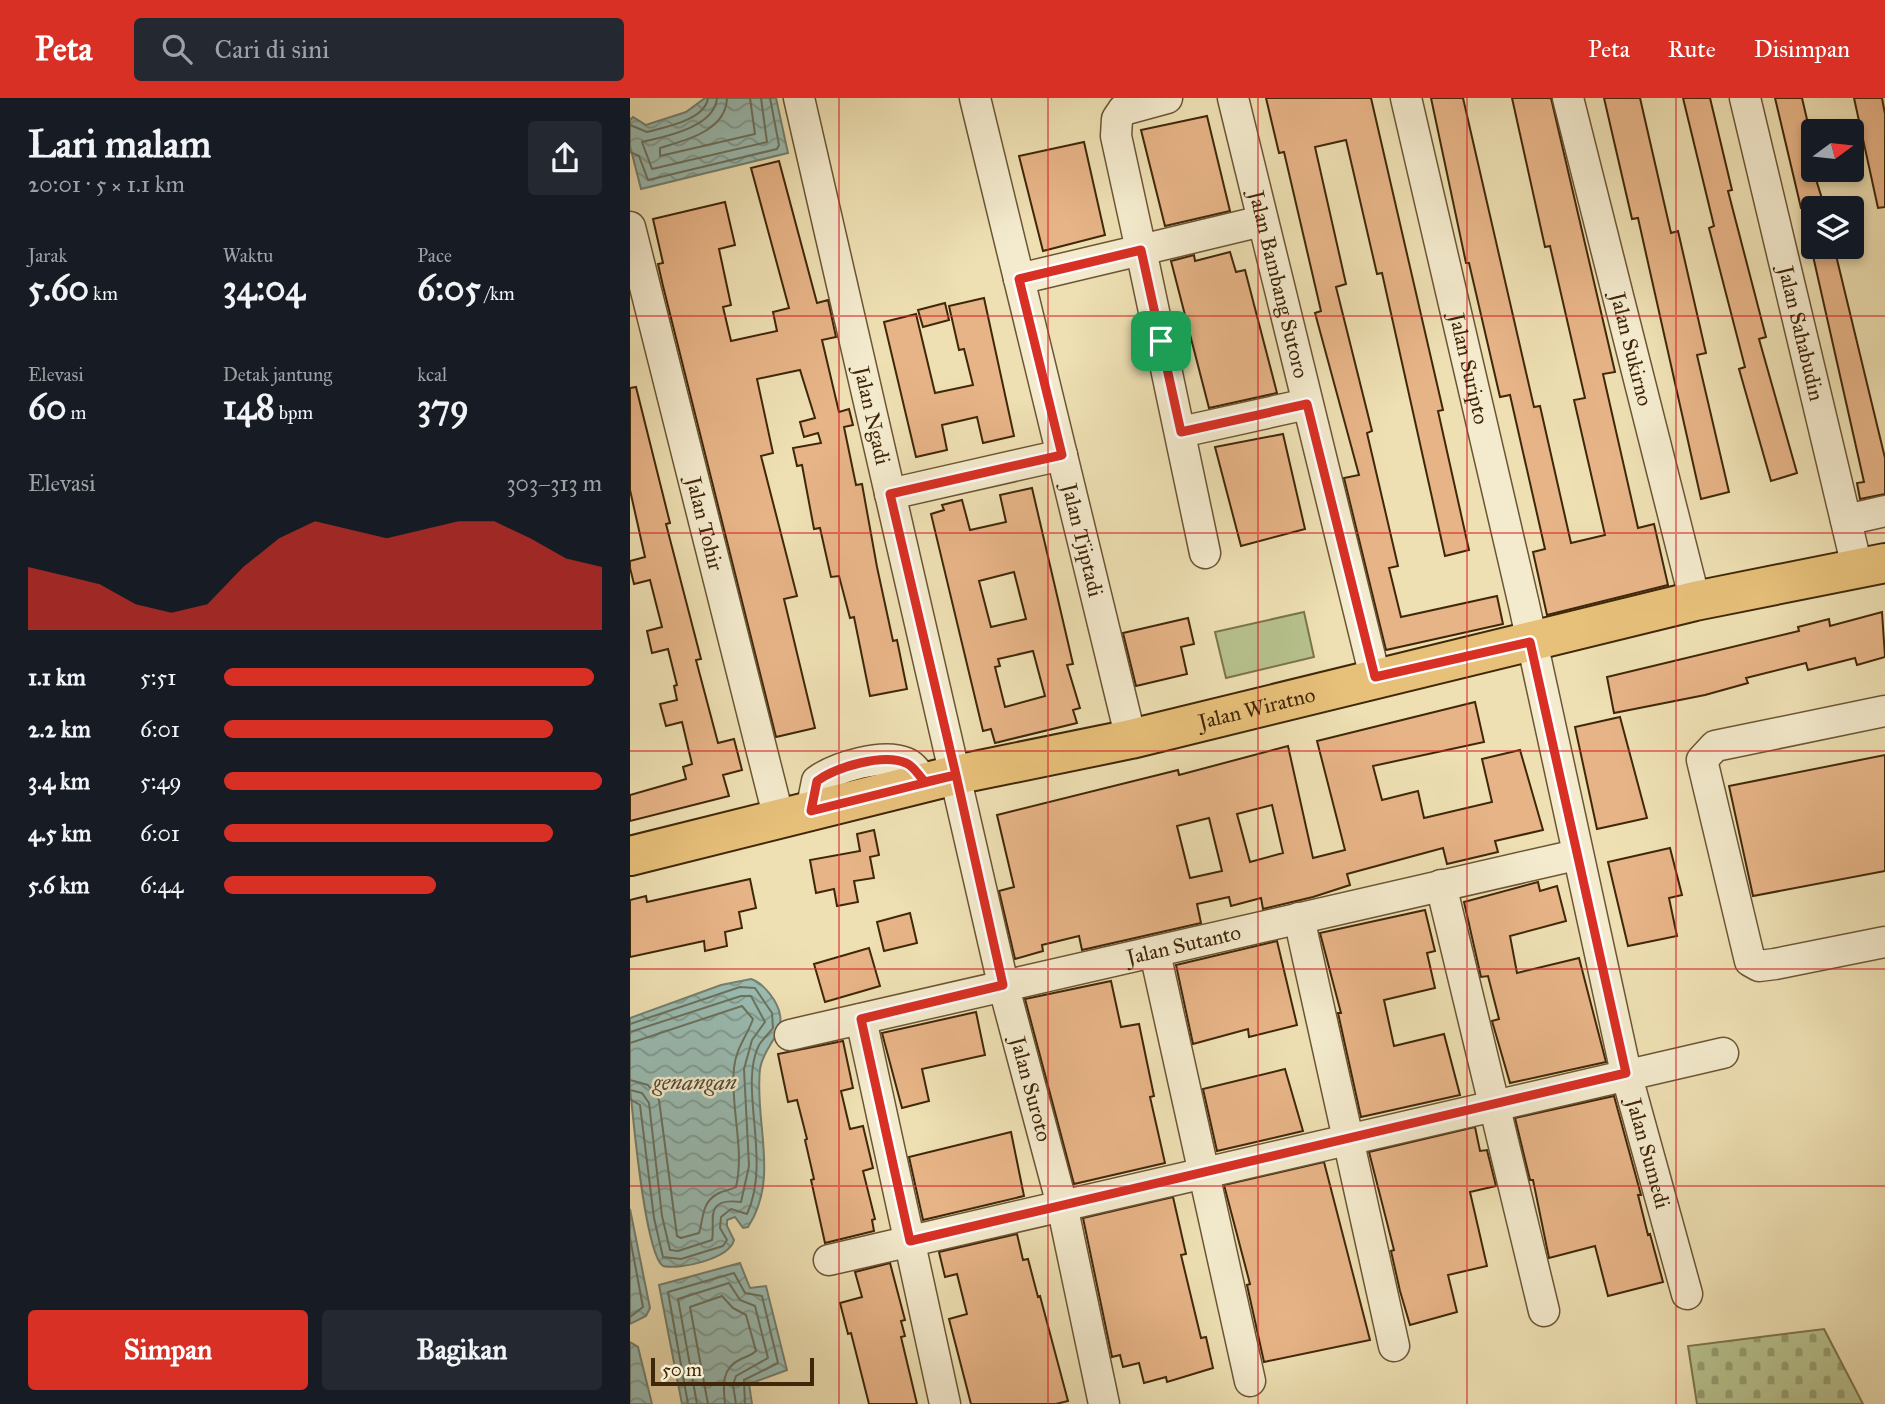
<!DOCTYPE html>
<html lang="id">
<meta charset="utf-8">
<style>
body{margin:0;font-family:"IM FELL Great Primer",serif;background:#242831;color:#f1f3f6;height:100vh;display:flex;flex-direction:column;font-size:26px;white-space:nowrap}
*{box-sizing:border-box;margin:0}
p{font-size:23px;color:#9ea1a6}
.icon{flex:none;width:38px;height:38px;fill:none;stroke:currentColor;stroke-width:2;stroke-linecap:round;stroke-linejoin:round}
.map{position:relative;flex:1;overflow:hidden}
.panel{display:flex;flex-direction:column;background:#171b24;width:630px}
.panel>*{flex:none}
.needle{width:46px;rotate:75deg}
.controls{position:absolute;left:1171px;top:21px;display:grid;gap:14px}
.controls a{display:grid;place-items:center;width:63px;height:63px;border-radius:7px;background:#171b24;box-shadow:0 4px 10px #0003;font-size:35px}
.scale{position:absolute;left:21px;bottom:18px;width:163px;box-sizing:border-box;padding-left:7px;border:4px solid #40270a;border-top:0;font-size:19px;line-height:24px;white-space:nowrap;color:#40270a;-webkit-text-stroke:5px #f4ebce;paint-order:stroke}
.pin{position:absolute;display:grid;place-items:center;width:60px;height:60px;color:#fff;margin:-30px;border-radius:14px;box-shadow:0 4px 10px #0006}
.round{display:grid;place-items:center;flex:none;width:74px;height:74px;border-radius:7px;background:#242831}
.head{display:flex;align-items:center;justify-content:space-between;height:119px;padding:0 28px}
h1{font-size:38px;font-weight:700;line-height:52px}
.figures{display:grid;grid-template-columns:repeat(3,1fr);gap:10px;height:119px;padding:7px 28px}
.figures div{display:grid;align-content:center}
.figures b{font-size:35px;font-weight:700}
.figures small{font-size:19px;font-weight:400}
.figures p{font-size:19px}
.chart{height:196px;padding:14px 28px}
.chart p{display:flex;justify-content:space-between}
.chart svg{width:100%;height:126px;margin-top:7px;fill:#d93025;opacity:.7}
.primary-button{display:flex;gap:14px;margin-top:auto;padding:14px 28px}
.primary-button a{flex:1;height:80px;border-radius:7px;background:#d93025;color:#fff;font-size:28px;font-weight:700;line-height:80px;text-align:center}
.primary-button a+a{background:#242831;color:#f1f3f6}
ul{padding:0 28px;list-style:none;font-size:23px}
li{display:grid;grid-template-columns:112px 84px 1fr;align-items:center;height:52px}
li i{height:18px;border-radius:9px;background:#d93025}
header{display:flex;align-items:center;gap:42px;box-sizing:border-box;height:98px;padding:0 35px;background:#d93025;color:#fff}
header strong{font-size:33px}
nav{display:flex;gap:38px;margin-inline-start:auto;font-size:24px}
.search{width:490px;height:63px;background:#242831;display:flex;align-items:center;gap:18px;box-sizing:border-box;padding:0 24px;border-radius:7px;color:#9ea1a6;font-size:26px}
main{display:flex;flex:1;min-height:0}
.map>svg:first-child{display:block}
</style>
<header>
<strong>Peta</strong>
<div class="search"><svg class="icon" aria-label="search" viewBox="0 0 24 24"><circle cx="10" cy="10" r="6"/><path d="M15 15l6 6"/></svg>Cari di sini</div>
<nav><a>Peta</a><a>Rute</a><a>Disimpan</a></nav>
</header>
<main>
<section class="panel">
<div class="head"><div><h1>Lari malam</h1><p>20:01 · 5 × 1.1 km</p></div><a class="round"><svg class="icon" aria-label="share" viewBox="0 0 24 24"><path d="M12 15V3M7 8l5-5 5 5M5 13v7h14v-7"/></svg></a></div>
<div class="figures">
<div><p>Jarak</p><b>5.60<small> km</small></b></div>
<div><p>Waktu</p><b>34:04</b></div>
<div><p>Pace</p><b>6:05<small> /km</small></b></div>
</div>
<div class="figures">
<div><p>Elevasi</p><b>60<small> m</small></b></div>
<div><p>Detak jantung</p><b>148<small> bpm</small></b></div>
<div><p>kcal</p><b>379</b></div>
</div>
<div class="chart"><p><span>Elevasi</span>303–313 m</p>
<svg viewBox="0 0 160 44" preserveAspectRatio="none"><path d="M0 44V22L10 25L20 28L30 35L40 38L50 35L60 22L70 12L80 6L90 9L100 12L110 9L120 6L130 6L140 12L150 19L160 22V44z"/></svg>
</div>
<ul>
<li><b>1.1 km</b>5:51<i style="width:98%"></i></li>
<li><b>2.2 km</b>6:01<i style="width:87%"></i></li>
<li><b>3.4 km</b>5:49<i style="width:100%"></i></li>
<li><b>4.5 km</b>6:01<i style="width:87%"></i></li>
<li><b>5.6 km</b>6:44<i style="width:56%"></i></li>
</ul>
<div class="primary-button"><a>Simpan</a><a>Bagikan</a></div>
</section>
<div class="map">
<svg width="1255" height="1306" viewBox="0 0 1255 1306">
<defs>
<pattern id="cemetery-stones" width="16" height="16" patternUnits="userSpaceOnUse" patternTransform="scale(1.75)"><rect width="16" height="16" fill="#b7c28e"/><path d="M2 7V4a2 2 0 0 1 4 0v3zM10 15v-3a2 2 0 0 1 4 0v3z" fill="#969e72"/></pattern>
<pattern id="water-waves" width="16" height="10" patternUnits="userSpaceOnUse" patternTransform="scale(1.75)"><rect width="16" height="10" fill="#9abcb2"/><path d="M0 5q4-4 8 0t8 0" fill="none" stroke="#7f998f"/></pattern>
</defs>
<rect width="100%" height="100%" fill="#eee0b3"/>
<filter id="stains"><feTurbulence type="fractalNoise" baseFrequency=".00286" numOctaves="4"/><feColorMatrix values="0 0 0 0 .2 0 0 0 0 .09 0 0 0 0 .02 0 0 0 .5 -.17"/></filter>
<radialGradient id="worn" r=".72"><stop offset=".6" stop-color="#630" stop-opacity="0"/><stop offset="1" stop-color="#630" stop-opacity=".3"/></radialGradient>
<path fill="url(#cemetery-stones)" stroke="#7c744c" stroke-width="2" d="M1194 1231 1233 1306H1067L1058 1248Z"/>
<path fill="#b7c28e" stroke="#7c744c" stroke-width="2" d="M674 514 684 559 596 580 585 534Z"/>
<path fill="url(#water-waves)" stroke="#76806f" stroke-width="2" d="M75 0H146L158 55 11 91 0 48V22L3 19 16 27 56 14Z
M121 881C134 885 148 904 150 917 154 936 133 949 130 971 124 1024 150 1080 118 1129L113 1130 105 1119 97 1122V1128L104 1142C99 1161 50 1172 33 1168 15 1156 3 1018 0 990 0 967 0 943 0 920L91 887Z
M0 1111 20 1210 16 1218 0 1226Z
M110 1165 120 1190 136 1188 157 1272 119 1286 122 1306H52L29 1187Z
M0 1244 8 1249 22 1306H0Z"/>
<g fill="none" stroke-linecap="round" stroke-linejoin="round">
<path stroke="#6d725e" stroke-width="2" d="M87 0C85 29 35 39 12 44L22 71 137 44 131 0
M97 0C96 33 56 42 30 50V58L125 36 120 0
M0 27 17 34C35 29 75 22 78 0
M0 54 9 58 18 82 147 51 149 47 140 0
M0 926 110 889 125 890 142 915 143 930C139 935 133 941 129 947 108 989 142 1062 117 1116L101 1111 91 1119 90 1130 97 1142 93 1148 51 1161 33 1159 24 1120 10 1007 0 1001
M0 934 111 898H121L135 924 122 942 114 971 119 1068 111 1104C72 1099 86 1124 82 1142L48 1153 40 1152 32 1118 19 1005 12 995 0 992
M0 945 112 908 123 921C117 938 106 950 104 970 100 1010 115 1050 106 1089 101 1092 95 1092 89 1095 71 1104 74 1119 69 1135L51 1140 47 1138 29 1002 18 987 0 982
M0 1140 13 1209 0 1219
M58 1306 38 1194 104 1175 115 1195 132 1198 148 1265 114 1282 115 1306
M67 1306 48 1201 99 1185 110 1202 125 1208 138 1260 106 1278 103 1287 106 1306
M78 1306 60 1209 92 1198 103 1210 116 1217 126 1253C121 1258 117 1258 111 1261 91 1270 93 1288 95 1306"/>
</g>
<path fill="#e7b487" stroke="#40270a" stroke-width="2" fill-rule="evenodd" d="M636 0H741L813 312 808 313 839 452 815 458 752 175 747 176 716 42 685 49 716 186 706 189 742 333 737 335 768 468 759 470 771 519 867 498 873 526 756 552 714 380 729 377 685 215 691 213 654 54 649 55Z
M801 0H833L904 309 910 308 941 445 975 437 944 302 955 300 920 148 915 149 882 0H921L985 274 973 276 1008 430 1024 426 1038 487 917 517 903 454 915 451 880 297 870 299 839 165H836Z
M974 0H1010L1041 135 1048 133 1076 255 1067 257 1099 394 1071 401 1008 120 1002 121Z
M1053 0H1080L1102 92 1098 93 1136 239 1129 241 1167 375 1141 383 1109 271 1115 269 1079 130 1084 128Z
M1145 0H1172L1183 47V72L1195 110H1171Z
M1224 0H1252L1255 16V109L1248 110Z
M577 18 600 113 535 128 511 32Z
M454 44 475 137 413 153 389 58Z
M149 63 187 205 198 202 206 239 192 242 209 314 219 311 223 327 214 329 226 387 232 386 247 469 263 543 267 542 277 591 240 598 224 519 220 520 209 478 201 479 190 430 184 431 172 367 167 368 163 350 191 345 188 335 174 339 170 324 185 320 170 272 127 281 143 355 131 358 167 498 154 501 185 630 146 639 33 188 28 166 33 165 23 121 95 104 105 147 89 151 101 207 93 209 101 243 147 233 143 214 159 210 121 70Z
M1181 149H1204L1255 360V396L1230 401 1227 385 1234 384Z
M600 154 606 174 615 172 647 295 579 310 541 163 564 157 565 163Z
M354 200 384 338 353 345 347 319 312 327 317 352 286 359 254 224 286 216 305 295 343 287 334 251 329 252 319 208Z
M315 205 319 222 293 229 288 212Z
M6 289 40 425 36 426 71 561 66 562 88 645 104 641 112 672 93 677 99 698 0 723V697L56 681 53 669 62 666 52 624 36 628 30 606 47 602 44 588 47 587 38 551 22 555 17 533 32 529 20 482 4 486 0 470V463L15 459 0 392V290Z
M653 336 675 431 611 448 585 349Z
M402 390 443 566 437 567 450 610 443 612 447 625 365 645 361 631 353 633 301 416 314 412 312 407 332 402 340 432 376 424 370 397ZM384 474 396 521 361 529 349 483ZM403 553 415 598 375 609 365 569 370 568 368 561Z
M1252 514 1255 559 1227 567 1225 560 1178 572 1176 565 1116 580 1118 585 1075 597 984 615 977 579 1169 533 1168 529 1199 521 1200 528Z
M558 520 564 546 551 549 557 576 506 588 493 535Z
M845 604 854 644 743 668 752 702 788 693 794 720 862 704 852 661 890 652 913 732 865 743 868 754 817 766 813 750 717 776 720 787 683 799 633 811 631 800 601 808 599 799 567 806 571 825 452 852 449 838 412 847 413 853 385 861 369 793 384 789 367 717 548 672 549 677 658 648 683 760 715 752 687 643ZM642 707 653 755 620 764 607 716ZM579 720 592 773 560 780 547 728Z
M990 619 1017 720 967 731 945 629Z
M1255 657V773L1123 798 1099 688Z
M244 732 249 757 240 759 244 780 224 783 228 804 207 808 204 791 186 795 180 762 230 753 227 736Z
M1040 750 1052 797 1039 800 1047 838 998 848 978 764Z
M120 781 126 810 109 814 112 830 95 834 97 848 75 853 74 843 0 859V802L16 798 17 804Z
M908 784 910 793 927 788 936 823 880 838 887 875 949 860 976 964 880 985 862 923 869 921 858 878 851 879 834 804Z
M795 812 805 853 797 855 805 890 754 902 764 948 814 936 830 997 731 1019 708 915H711L690 835Z
M280 815 287 845 254 853 247 824Z
M647 843 667 927 619 939 618 931 563 946 546 867Z
M239 850 250 888 195 904 184 866Z
M481 883 491 929 509 926 524 998 520 999 535 1065 444 1086 395 901Z
M346 914 355 957 292 971 299 1003 272 1010 252 935Z
M213 943 223 990 211 993 220 1031 233 1028 243 1070 233 1073 245 1121 242 1122 244 1133 195 1145 181 1082 184 1081 175 1042 177 1041 167 1002 158 1004 148 956Z
M655 971 673 1033 587 1053 573 991Z
M984 998 1011 1097H1008L1018 1137 1020 1136 1033 1184 978 1198 965 1148 919 1160 903 1082H900L885 1020Z
M845 1029 850 1053 857 1052 866 1088 840 1094 857 1168 818 1177 827 1214 780 1227 770 1193 761 1153 764 1152 739 1054Z
M381 1034 394 1098 293 1122 279 1059Z
M694 1064 740 1242 634 1264 617 1187 620 1186 594 1087Z
M543 1099 556 1156 551 1157 571 1240 576 1239 583 1270 537 1284 536 1279 514 1285 509 1265 493 1269 490 1257 482 1259 453 1120Z
M387 1136 393 1162 398 1161 408 1199 410 1198 438 1303 426 1306H341L319 1221 337 1216 327 1176 315 1179 309 1154Z
M260 1165 275 1222 271 1223 275 1238 271 1239 287 1306H239L221 1235 218 1236 210 1205 232 1199 225 1174Z"/>
<g fill="none" stroke-linecap="round" stroke-linejoin="round">
<defs>
<g id="minor">
<path id="s1" d="M169 0 373 886 432 1107 474 1306"/>
<path id="s2" d="M345 0 501 641"/>
<path id="s3" d="M603 0 745 579"/>
<path id="s4" d="M776 0 894 507 996 975 1057 1196"/>
<path id="s5" d="M938 0 1065 503"/>
<path id="s6" d="M1115 0 1227 469"/>
<path id="s7" d="M0 129 149 721"/>
<path d="M389 181 511 152 486 38 487 21 493 12 537 0"/>
<path d="M551 334 677 306"/>
<path d="M260 396 432 357"/>
<path d="M1216 422 1255 413"/>
<path d="M575 455 511 152 632 123"/>
<path d="M1255 613 1085 648 1072 662 1120 863 1129 868 1145 866 1255 844"/>
<path d="M181 713 187 683C206 669 253 655 276 665 284 668 289 678 295 684"/>
<path d="M811 787 914 1213"/>
<path d="M669 820 764 1248"/>
<path d="M525 855 620 1283"/>
<path d="M231 921 315 1306"/>
<path id="s8" d="M160 937 946 757"/>
<path d="M199 1162C497 1091 795 1022 1093 955"/>
</g>
<g id="major">
<path id="s9" d="M0 758 325 677 501 641 1065 503 1255 465"/>
</g>
</defs>
<use href="#minor" stroke="#6c5534" stroke-width="33"/>
<use href="#major" stroke="#40270a" stroke-width="42"/>
<use href="#minor" stroke="#f4ebce" stroke-width="30"/>
<use href="#major" stroke="#e7c07a" stroke-width="38"/>
</g>
<g fill="none" stroke-linecap="round" stroke-linejoin="round">
<defs>
<path id="route" d="M531 243 511 152 389 181 432 357 260 396 326 677 181 713 187 683C206 669 253 655 276 665 284 668 289 678 295 684L326 677 373 887 231 921 280 1143 996 975 900 544 745 579 677 306 551 334 531 243"/>
</defs>
<use href="#route" stroke="#fff" stroke-width="14"/>
<use href="#route" stroke="#d93025" stroke-width="9"/>
</g>
<path fill="none" stroke="#d62828" stroke-width="2" stroke-opacity="0.55" d="M209 0V1306M418 0V1306M628 0V1306M837 0V1306M1046 0V1306M0 218H1255M0 435H1255M0 653H1255M0 871H1255M0 1088H1255"/>
<g text-anchor="middle" stroke-width="5" stroke-linejoin="round" paint-order="stroke">
<g font-size="21" fill="#40270a" stroke="#f4ebce">
<text dy="7" stroke="none"><textPath href="#s3" startOffset="192">Jalan Bambang Sutoro</textPath></text>
<text dy="7" stroke="none"><textPath href="#s6" startOffset="242">Jalan Sahabudin</textPath></text>
<text dy="7" stroke="none"><textPath href="#s5" startOffset="259">Jalan Sukirno</textPath></text>
<text dy="7" stroke="none"><textPath href="#s4" startOffset="278">Jalan Suripto</textPath></text>
<text dy="7" stroke="none"><textPath href="#s1" startOffset="326">Jalan Ngadi</textPath></text>
<text dy="7" stroke="none"><textPath href="#s7" startOffset="306">Jalan Tohir</textPath></text>
<text dy="7" stroke="none"><textPath href="#s2" startOffset="455">Jalan Tjiptadi</textPath></text>
<text dy="7" stroke="none"><textPath href="#s9" startOffset="644">Jalan Wiratno</textPath></text>
<text dy="7" stroke="none"><textPath href="#s8" startOffset="404">Jalan Sutanto</textPath></text>
<text dy="7" stroke="none"><textPath href="#s1" startOffset="1018">Jalan Suroto</textPath></text>
<text dy="7" stroke="none"><textPath href="#s4" startOffset="1083">Jalan Sumedi</textPath></text>
</g>
<g font-size="23" font-style="italic" fill="#564c34" stroke="#f4ebce">
<text x="65" y="992">genangan</text>
</g>
</g>
<rect width="100%" height="100%" filter="url(#stains)"/>
<rect width="100%" height="100%" fill="url(#worn)"/>
</svg>
<div class="controls">
<a><svg class="needle" viewBox="-14 -14 28 28"><path d="M0-13l5 13h-10z" fill="#e53935"/><path d="M0 13l5-13h-10z" fill="#9ea1a6"/></svg></a>
<a><svg class="icon" aria-label="layers" viewBox="0 0 24 24"><path d="M12 4l9 5-9 5-9-5zM3 14l9 5 9-5"/></svg></a>
</div>
<div class="scale">50 m</div>
<div class="pin" style="left:531px;top:243px;background:#1e9e55"><svg class="icon" aria-label="arrive" viewBox="0 0 24 24"><path d="M6 21V4h12l-3 4 3 4H6"/></svg></div>
</div>
</main>
